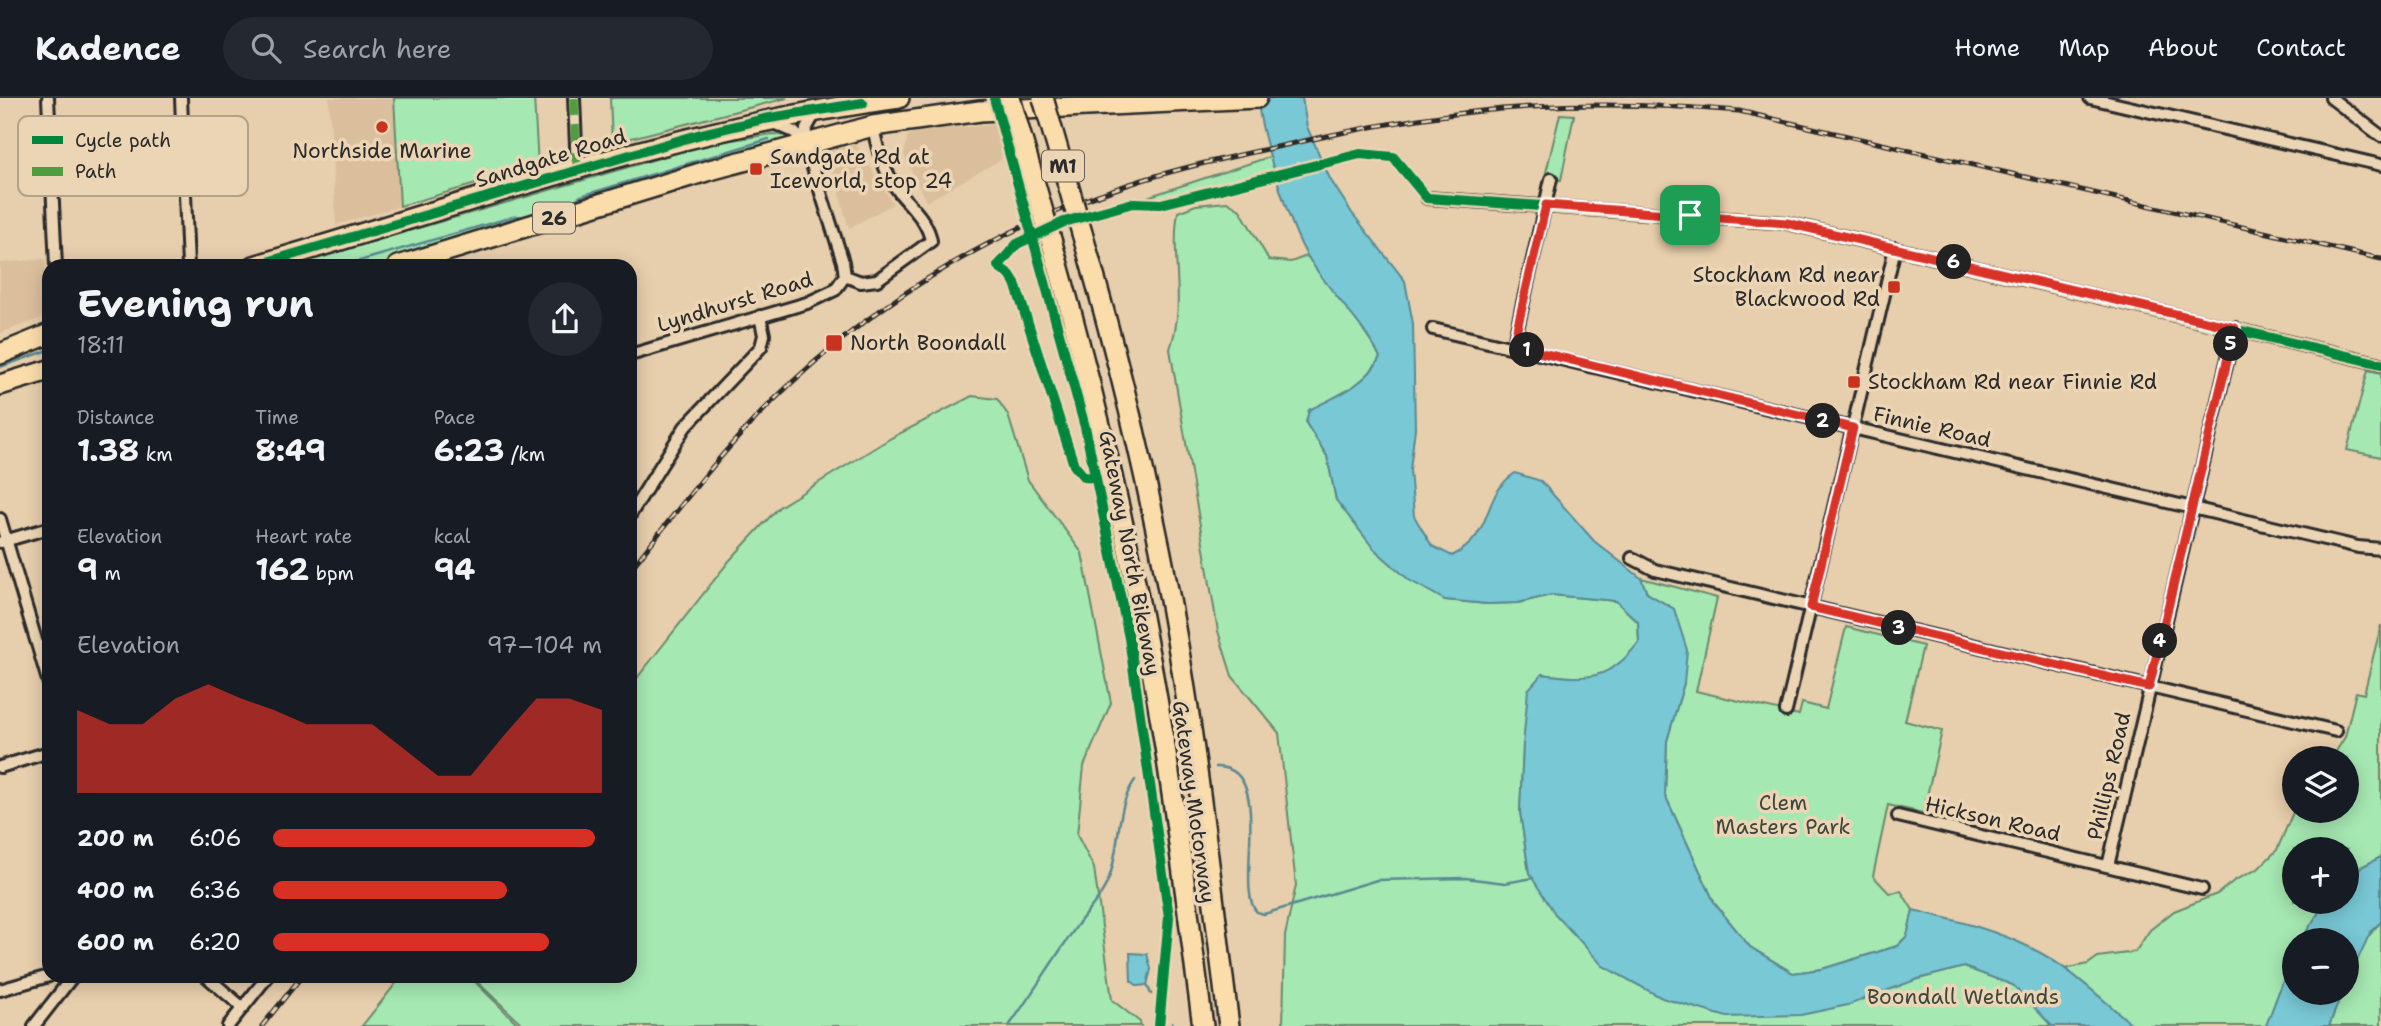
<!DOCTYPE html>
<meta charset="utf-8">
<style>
body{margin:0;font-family:"Shantell Sans",sans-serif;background:#242831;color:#f1f3f6;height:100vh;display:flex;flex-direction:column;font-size:26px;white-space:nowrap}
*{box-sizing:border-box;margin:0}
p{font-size:23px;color:#9ea1a6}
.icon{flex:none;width:38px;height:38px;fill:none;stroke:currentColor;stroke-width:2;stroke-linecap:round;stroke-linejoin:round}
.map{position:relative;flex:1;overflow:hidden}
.details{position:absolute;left:42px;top:161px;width:595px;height:724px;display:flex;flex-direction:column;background:#171b24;border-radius:21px;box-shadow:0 4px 18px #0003}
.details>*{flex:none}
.controls{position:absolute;left:2282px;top:648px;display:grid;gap:14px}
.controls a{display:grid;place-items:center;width:77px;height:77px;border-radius:50%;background:#171b24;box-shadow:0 4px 18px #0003;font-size:35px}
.pin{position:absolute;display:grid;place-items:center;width:60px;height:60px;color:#fff;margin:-30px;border-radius:14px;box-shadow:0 4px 10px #0006}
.km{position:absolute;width:35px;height:35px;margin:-18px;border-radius:50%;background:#222;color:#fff;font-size:19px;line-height:35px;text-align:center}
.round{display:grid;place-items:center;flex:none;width:74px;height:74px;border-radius:37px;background:#242831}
.head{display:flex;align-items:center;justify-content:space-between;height:119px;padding:0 35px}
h1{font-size:38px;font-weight:700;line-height:52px}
.metrics{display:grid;grid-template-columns:repeat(3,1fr);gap:10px;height:119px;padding:7px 35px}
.metrics div{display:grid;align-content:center}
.metrics b{font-size:30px;font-weight:700}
.metrics small{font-size:19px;font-weight:400}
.metrics p{font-size:19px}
.chart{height:196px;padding:14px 35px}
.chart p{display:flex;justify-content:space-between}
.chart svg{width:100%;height:126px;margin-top:7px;fill:#d93025;opacity:.7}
ul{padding:0 35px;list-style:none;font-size:23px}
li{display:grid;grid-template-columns:112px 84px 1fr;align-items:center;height:52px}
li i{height:18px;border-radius:9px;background:#d93025}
header{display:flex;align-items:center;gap:42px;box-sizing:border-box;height:98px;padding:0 35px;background:#171b24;border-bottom:2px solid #363941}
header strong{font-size:33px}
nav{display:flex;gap:38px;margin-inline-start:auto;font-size:24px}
.search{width:490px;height:63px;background:#242831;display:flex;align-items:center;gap:18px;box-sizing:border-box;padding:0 24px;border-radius:38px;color:#9ea1a6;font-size:26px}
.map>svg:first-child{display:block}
</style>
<header>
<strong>Kadence</strong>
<div class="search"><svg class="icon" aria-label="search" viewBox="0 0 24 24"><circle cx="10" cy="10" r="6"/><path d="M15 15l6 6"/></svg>Search here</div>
<nav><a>Home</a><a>Map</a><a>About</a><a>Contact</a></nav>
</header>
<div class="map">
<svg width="2381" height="928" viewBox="0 0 2381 928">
<rect width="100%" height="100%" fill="#e7ceac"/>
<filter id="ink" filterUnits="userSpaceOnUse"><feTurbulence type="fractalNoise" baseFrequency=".0143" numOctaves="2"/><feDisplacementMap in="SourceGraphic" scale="14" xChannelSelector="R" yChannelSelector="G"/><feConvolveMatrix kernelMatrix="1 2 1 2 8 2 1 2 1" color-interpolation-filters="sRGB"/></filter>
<g filter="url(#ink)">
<path fill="#dbbf9d" d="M329 0H394L400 108 336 127Z
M997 27 1002 61 926 104 904 57 908 38 919 32Z
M856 46 893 106 849 130 827 53Z
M45 161 48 218 0 235V165Z"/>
<path fill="#a6e8b2" stroke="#688a6e" stroke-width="2" d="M394 0H534L538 68 400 108Z
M610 0H787L612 45Z
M1560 16 1574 17 1561 82 1545 79Z
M773 36 787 38 785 43 381 168H288L711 45Z
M1272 58 1277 73 1159 101 1138 102Z
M1227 104 1240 112 1269 162 1291 164 1307 158 1369 237 1380 259C1367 287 1335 299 1309 312L1306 325 1327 358 1336 402 1445 502 1487 506 1518 505 1551 497 1616 503 1638 524 1639 544C1610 583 1587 582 1542 576L1523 647 1520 714 1529 775 1603 868 1918 881 1964 869 2013 887 2052 928H1283L1285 838 1296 787 1279 635 1232 578 1218 533 1170 251C1187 203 1170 161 1178 114L1196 107Z
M2368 272 2381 275V359L2347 352Z
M972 298 997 301 1008 317 1028 382 1082 455 1111 605 1084 668 1077 737 1094 770 1112 902 1140 924 1141 928H524L472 879 630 878V589L730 462 779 409 891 340Z
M1641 480 1717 500 1696 593 1799 617 1802 605 1826 611 1846 529 1923 548 1905 623 1942 633 1923 715 1888 707 1873 778 1889 795 1901 793 1913 812 1907 838 1897 848 1822 871 1793 875 1750 849 1715 806 1665 697 1667 643 1684 585 1674 511 1647 495Z
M2381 527V759L2361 769 2347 784V751H2294V803H2328L2301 842H2294V854L2266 928H2134L2064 871 2088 866 2098 859 2135 854 2150 832 2174 813 2217 796 2235 782 2258 771 2277 752 2294 712H2347V660L2335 655 2345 639 2356 594 2364 596Z
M2381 824V928H2329L2342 894H2347C2347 872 2365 839 2381 824Z
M401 879H470L520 928H362Z"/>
<path fill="#79c8d5" stroke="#5a8991" stroke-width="2" d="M1258 0H1302L1307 29 1330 81 1352 115 1405 183 1413 226 1415 330 1410 372 1414 418 1432 448 1452 458C1496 436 1480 398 1515 375L1541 383 1594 443 1641 480 1647 495 1674 511 1687 552 1684 585 1667 643 1665 697 1715 806 1750 849 1793 875 1822 871 1897 848 1907 838 1913 812C1953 822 1994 831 2031 850 2069 868 2102 902 2134 928H2052L2013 887 1964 869 1918 881 1848 907 1801 917 1727 919 1662 900 1603 868 1555 816 1529 775 1520 714 1523 647 1528 592 1542 576C1587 582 1610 583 1639 544L1638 524 1616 503 1551 497 1518 505 1487 506 1445 502 1409 482 1374 451 1336 402 1327 358 1306 325 1309 312C1335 299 1367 287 1380 259 1361 222 1329 194 1308 159 1290 130 1259 32 1258 0Z
M2381 759V824L2371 833 2347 884V842H2301L2324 806 2347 803V783L2361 769Z
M2294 854V894H2342L2329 928H2266Z
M1130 855 1147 856 1151 871 1147 887 1138 888 1131 883Z"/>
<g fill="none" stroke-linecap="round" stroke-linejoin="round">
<path stroke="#5a8991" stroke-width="2.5" d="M570 105 581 98 769 41
M342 168 516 118 528 119
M0 269 49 252
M1216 669C1277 667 1233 792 1257 814L1264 816 1377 782 1465 780 1505 785 1533 780
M1147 887 1151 896
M1172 924 1174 928
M1009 928C1032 896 1053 862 1076 829 1087 812 1102 800 1109 780 1121 748 1115 710 1135 682"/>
<defs>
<path id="street" d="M48 0 56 168
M181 0 188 168
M574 0 577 72
M2090 0 2381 67
M2331 0 2381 38
M817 12 806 31 805 45 843 164 845 178
M773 25 794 34 805 45
M1427 100 1787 125 2381 266
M845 178 861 184 877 182 931 143C928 123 911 109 899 94 884 74 877 52 873 28
M1433 231 2358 449 2381 451
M1513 249 1551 81
M630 257 807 205 835 192 845 178
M630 417 685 329 761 249 764 237 760 218
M0 421 49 586
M1 444 49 430
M1632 460 1655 472 2336 633
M1786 613 1895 150
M0 669 49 654
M1898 718 2202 791
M2108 768 2235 230
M206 878 243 910
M0 892 49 878
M34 928 73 878
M228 928 268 878"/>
<path id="highway" d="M1082 135C1117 256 1147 378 1170 502 1196 643 1211 786 1229 928
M1052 145C1097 303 1134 462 1161 624 1178 725 1189 827 1203 928
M254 168C467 106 678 29 899 0
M398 168 710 72 873 28 980 13 1257 0
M0 256 49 236
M0 287 49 272"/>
</defs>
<use href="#street" stroke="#2b2b2b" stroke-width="16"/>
<use href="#highway" stroke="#2b2b2b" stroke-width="24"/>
<use href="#street" stroke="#ebd5b4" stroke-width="10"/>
<use href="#highway" stroke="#fbddab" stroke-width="19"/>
<defs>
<path id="rail" d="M630 472C671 421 710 368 755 321 857 214 987 133 1127 87 1190 66 1255 54 1318 40 1465 7 1589 0 1739 13L2381 161
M262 928 302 878"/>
</defs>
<use href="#rail" stroke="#2b2b2b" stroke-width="5"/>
<use href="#rail" stroke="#ebd5b4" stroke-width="2.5" stroke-dasharray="8" stroke-linecap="butt"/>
<defs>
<path id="highway-bridge" d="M1010 0 1052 145
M1043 0 1082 135"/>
</defs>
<use href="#highway-bridge" stroke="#2b2b2b" stroke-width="24" stroke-linecap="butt"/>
<use href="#highway-bridge" stroke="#fbddab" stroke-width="19"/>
<path stroke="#4f9d41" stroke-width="9" stroke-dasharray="18 9" stroke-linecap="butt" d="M574 0 577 72"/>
<defs>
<path id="cycleway" d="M994 0 1085 329 1129 540 1169 819 1159 928
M254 168 701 36 764 21 863 5
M1096 380 1084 379 1074 367 1015 185 1010 177 998 168 1017 146 1064 124 1133 105 1161 106 1360 56 1393 59 1427 100 1787 125 2381 266"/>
</defs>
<use href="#cycleway" stroke="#ebd5b4" stroke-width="15"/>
<use href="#cycleway" stroke="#00873e" stroke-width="10"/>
</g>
</g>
<g fill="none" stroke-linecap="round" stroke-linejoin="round" filter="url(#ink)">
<defs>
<path id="route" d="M1546 107 1787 125 2235 230 2149 589 1811 509 1853 330 1513 248Z"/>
</defs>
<use href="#route" stroke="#fff" stroke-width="14"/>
<use href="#route" stroke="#d93025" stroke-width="9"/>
</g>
<g fill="#c8321e" stroke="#ebd5b4" stroke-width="2.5">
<circle cx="382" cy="29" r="7"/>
<rect x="749" y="64" width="14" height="14" rx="3.5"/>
<rect x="1887" y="182" width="14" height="14" rx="3.5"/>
<rect x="825" y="236" width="18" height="18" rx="3.5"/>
<rect x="1847" y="277" width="14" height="14" rx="3.5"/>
</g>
<g text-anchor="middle" stroke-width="7" stroke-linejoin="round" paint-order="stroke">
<g fill="#ebd5b4" stroke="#655e54" stroke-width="2">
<rect x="1042" y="52.5" width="42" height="31" rx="5"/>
<rect x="533" y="104.5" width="42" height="31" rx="5"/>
</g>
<g font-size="19" font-weight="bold" fill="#2b2b2b">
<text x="1063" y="75">M1</text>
<text x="554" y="127">26</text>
</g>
<g font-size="21" fill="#2b2b2b" stroke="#ebd5b4" text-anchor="start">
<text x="382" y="60" text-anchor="middle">Northside Marine</text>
<text x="770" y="66">Sandgate Rd at<tspan x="770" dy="24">Iceworld, stop 24</tspan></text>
<text x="1880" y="184" text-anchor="end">Stockham Rd near<tspan x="1880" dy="24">Blackwood Rd</tspan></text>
<text x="850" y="252">North Boondall</text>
<text x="1868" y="291">Stockham Rd near Finnie Rd</text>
</g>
<g font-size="21" fill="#2b2b2b" stroke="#ebd5b4">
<text transform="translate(551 60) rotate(-17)" y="7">Sandgate Road</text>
<text transform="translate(735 204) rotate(-17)" y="7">Lyndhurst Road</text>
<text transform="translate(1932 329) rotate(13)" y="7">Finnie Road</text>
<text transform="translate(1130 455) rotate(79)" y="7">Gateway North Bikeway</text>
<text transform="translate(2109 678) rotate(-77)" y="7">Phillips Road</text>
<text transform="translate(1194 704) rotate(82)" y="7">Gateway Motorway</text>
<text transform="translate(1993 721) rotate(13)" y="7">Hickson Road</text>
</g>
<g font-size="21" fill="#3d473f" stroke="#ebd5b4">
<text x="1783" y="712">Clem<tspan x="1783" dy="24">Masters Park</tspan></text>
<text x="1963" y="906">Boondall Wetlands</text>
</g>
</g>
<rect x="18" y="18" width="230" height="80" rx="10" fill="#ebd5b4" stroke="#b1a28b" stroke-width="2"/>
<rect x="32" y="38" width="31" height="8" fill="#00873e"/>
<rect x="32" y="69" width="31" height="9" fill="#4f9d41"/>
<g font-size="19" fill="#2b2b2b">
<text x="75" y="49">Cycle path</text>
<text x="75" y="80">Path</text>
</g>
</svg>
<div class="controls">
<a><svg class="icon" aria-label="layers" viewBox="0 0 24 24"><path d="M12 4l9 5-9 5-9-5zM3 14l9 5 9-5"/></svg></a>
<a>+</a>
<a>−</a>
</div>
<div class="pin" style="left:1690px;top:117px;background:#1e9e55"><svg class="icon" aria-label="arrive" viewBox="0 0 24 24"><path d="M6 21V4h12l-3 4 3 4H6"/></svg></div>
<b class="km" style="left:1527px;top:252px">1</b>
<b class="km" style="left:1823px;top:323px">2</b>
<b class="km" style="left:1899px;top:530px">3</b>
<b class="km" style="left:2160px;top:543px">4</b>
<b class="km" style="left:2231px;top:246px">5</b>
<b class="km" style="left:1954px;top:164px">6</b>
<section class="details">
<div class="head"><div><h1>Evening run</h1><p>18:11</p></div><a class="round"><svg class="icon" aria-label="share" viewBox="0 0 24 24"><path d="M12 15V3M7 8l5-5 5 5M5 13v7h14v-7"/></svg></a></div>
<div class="metrics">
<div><p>Distance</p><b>1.38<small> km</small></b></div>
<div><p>Time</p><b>8:49</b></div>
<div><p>Pace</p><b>6:23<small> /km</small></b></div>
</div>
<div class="metrics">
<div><p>Elevation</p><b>9<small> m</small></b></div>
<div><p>Heart rate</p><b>162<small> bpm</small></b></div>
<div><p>kcal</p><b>94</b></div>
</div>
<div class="chart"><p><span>Elevation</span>97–104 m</p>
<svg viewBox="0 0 160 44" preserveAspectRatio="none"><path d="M0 44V15L10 20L20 20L30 11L40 6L50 11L60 15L70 20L80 20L90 20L100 29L110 38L120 38L130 24L140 11L150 11L160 15V44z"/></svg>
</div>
<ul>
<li><b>200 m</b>6:06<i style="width:98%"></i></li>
<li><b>400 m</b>6:36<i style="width:71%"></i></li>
<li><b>600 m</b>6:20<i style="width:84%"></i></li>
</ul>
</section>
</div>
